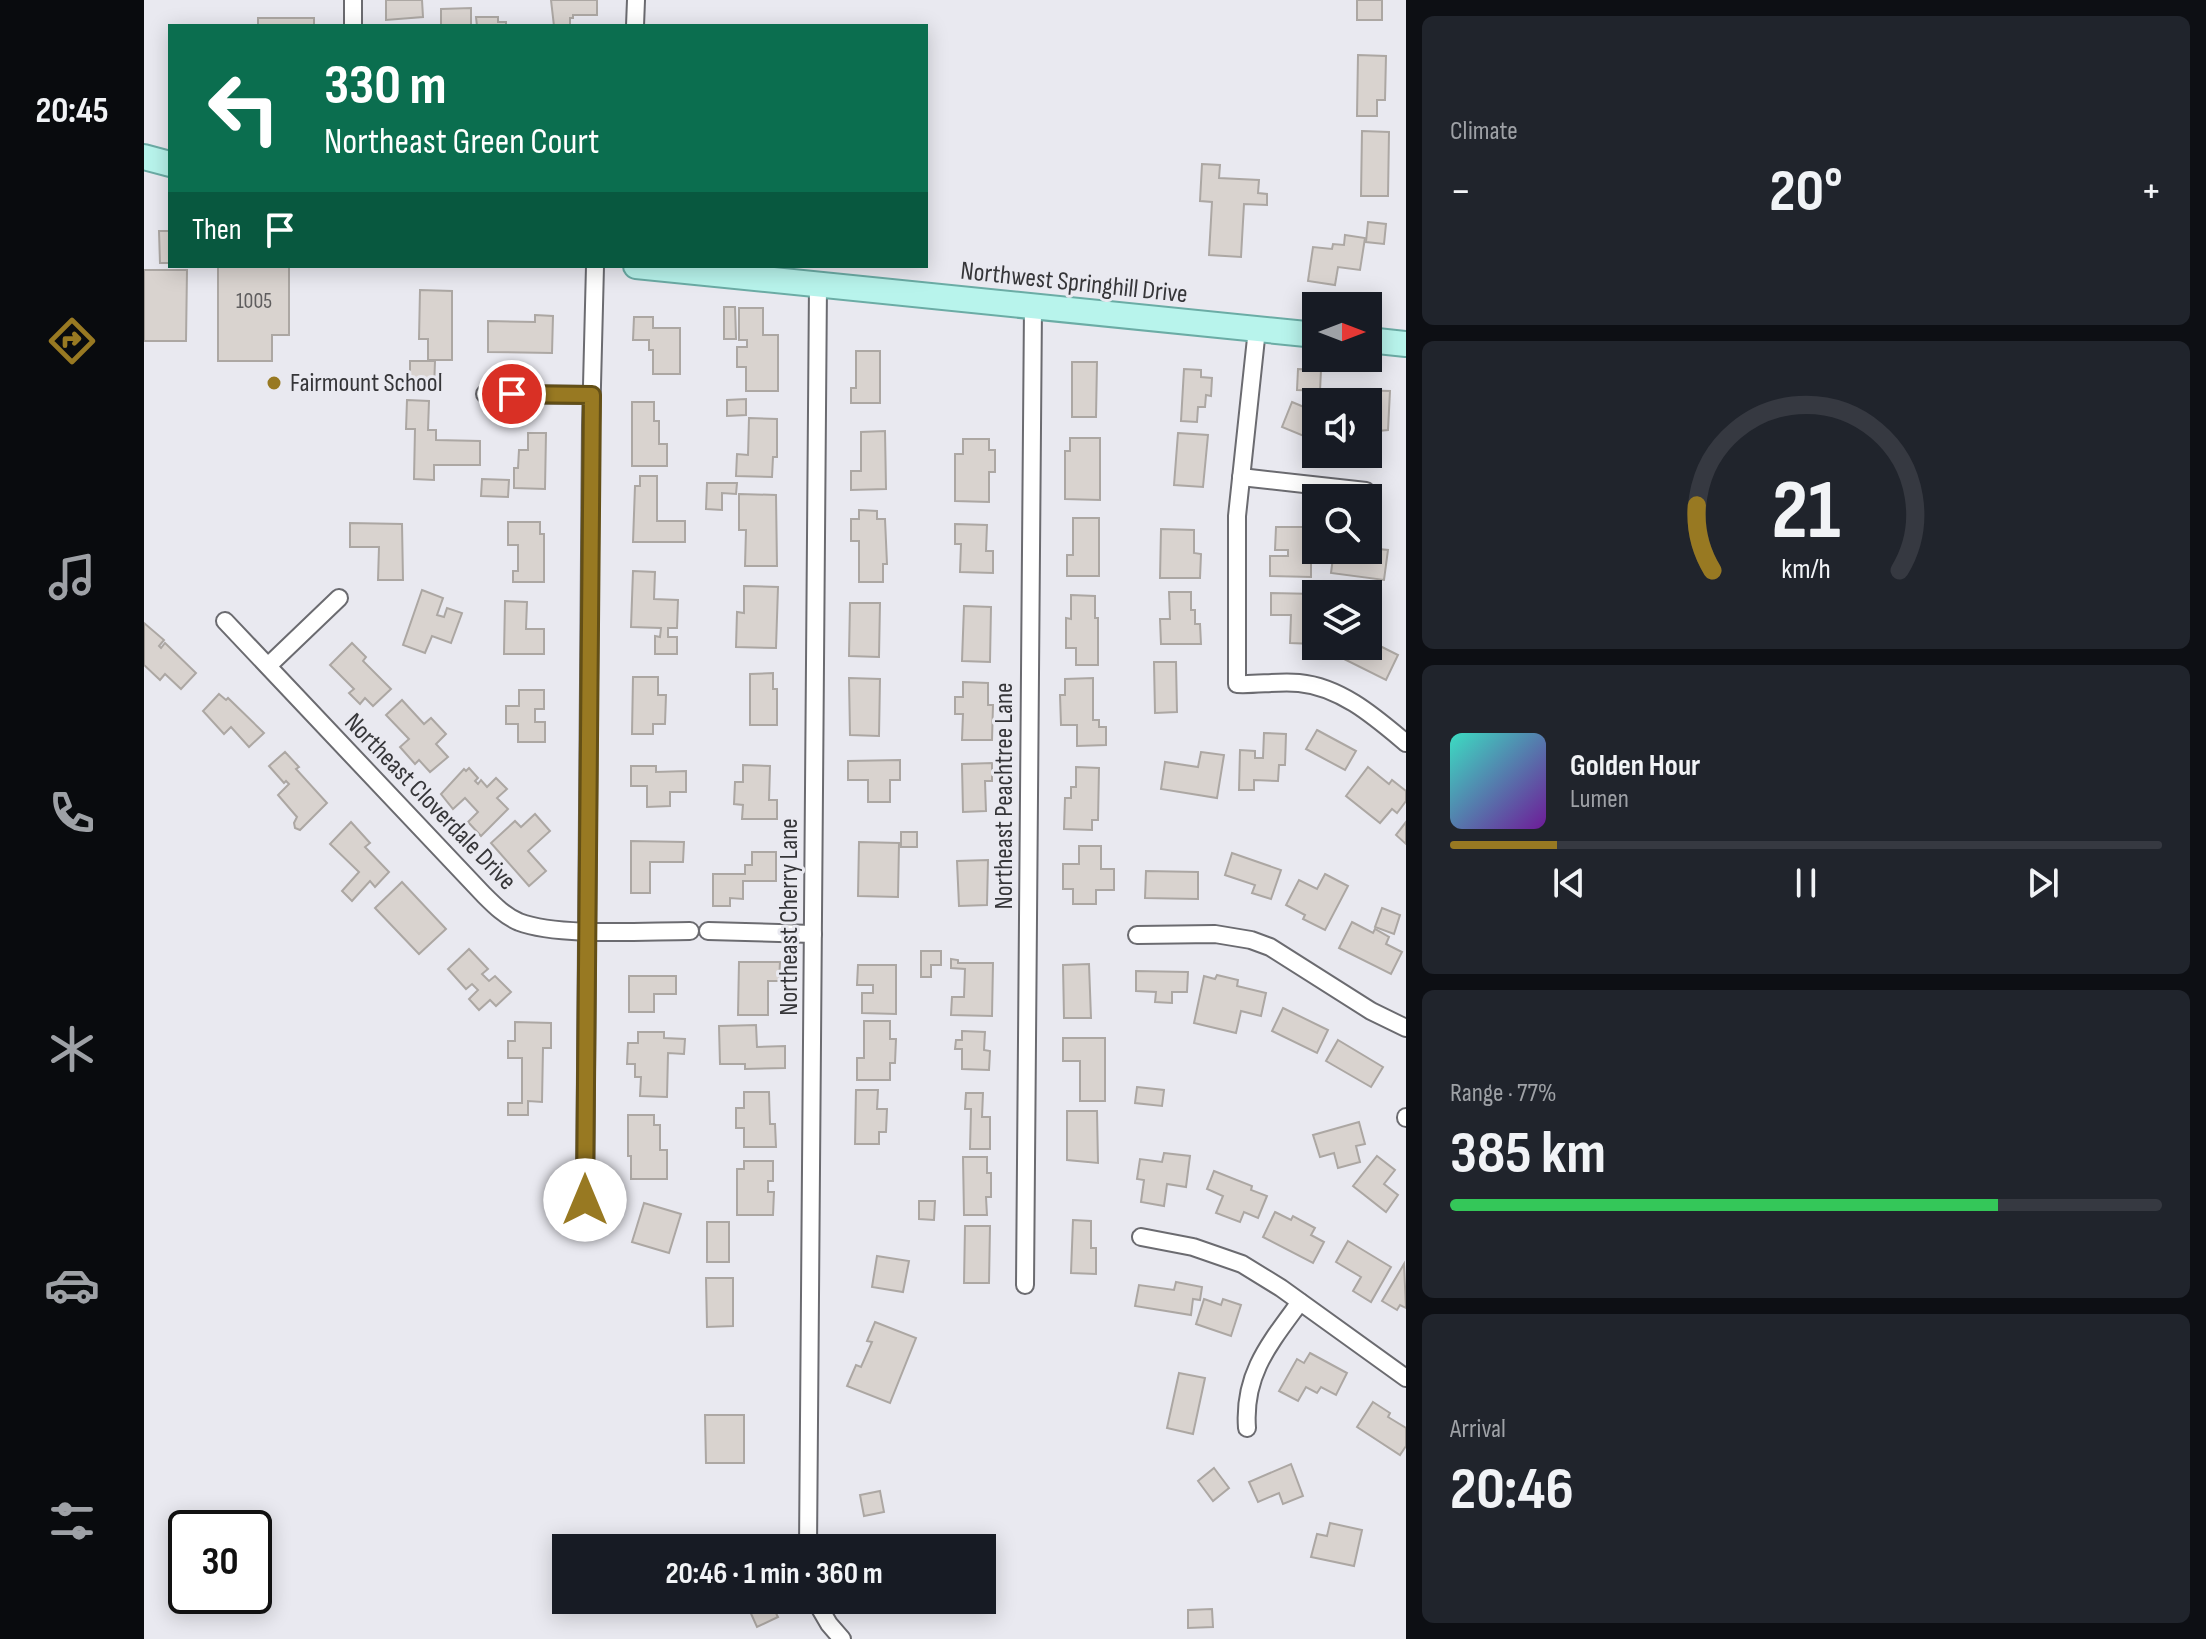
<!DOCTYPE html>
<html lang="en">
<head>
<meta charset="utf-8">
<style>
  body { margin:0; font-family:"Sofia Sans Condensed",sans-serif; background:#20242c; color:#f1f3f6; height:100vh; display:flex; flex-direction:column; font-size:30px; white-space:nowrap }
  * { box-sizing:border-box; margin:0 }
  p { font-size:26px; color:#9ea1a6 }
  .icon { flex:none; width:44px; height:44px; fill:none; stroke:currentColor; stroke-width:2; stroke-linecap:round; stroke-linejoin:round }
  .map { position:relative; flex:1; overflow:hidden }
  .sheet { display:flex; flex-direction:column; gap:16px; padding:16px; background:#0d0f14; width:800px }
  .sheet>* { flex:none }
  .hud { position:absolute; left:24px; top:24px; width:760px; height:244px; border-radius:0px; box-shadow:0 4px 20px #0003; background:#0b6e4f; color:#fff; overflow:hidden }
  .needle { width:52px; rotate:90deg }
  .buttons { position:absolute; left:1158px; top:292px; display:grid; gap:16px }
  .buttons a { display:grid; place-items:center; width:80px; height:80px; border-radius:0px; background:#171b24; box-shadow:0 4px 20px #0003; font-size:40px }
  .speed { position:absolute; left:24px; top:1510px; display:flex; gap:16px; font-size:40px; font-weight:700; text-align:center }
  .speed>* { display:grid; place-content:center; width:104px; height:104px; border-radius:50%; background:#171b24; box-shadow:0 4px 20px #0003; line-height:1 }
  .speed .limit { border:4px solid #111; border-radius:12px; background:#fff; color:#111 }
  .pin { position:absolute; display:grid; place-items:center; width:68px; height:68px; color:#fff; margin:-34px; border:4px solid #fff; border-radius:50%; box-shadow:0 2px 8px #0007 }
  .me { position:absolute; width:88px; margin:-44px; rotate:0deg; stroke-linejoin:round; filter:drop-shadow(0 0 6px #0008) }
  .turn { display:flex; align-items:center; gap:28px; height:168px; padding:0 24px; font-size:36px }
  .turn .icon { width:104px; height:104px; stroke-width:2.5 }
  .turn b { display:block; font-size:56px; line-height:68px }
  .then { display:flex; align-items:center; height:76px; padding:0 24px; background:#0003; gap:16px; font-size:30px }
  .big { font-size:60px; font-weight:700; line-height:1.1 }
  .sheet .widget { flex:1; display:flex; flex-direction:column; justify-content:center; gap:12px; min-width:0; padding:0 28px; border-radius:12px; background:#20242c }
  .sheet .dial { align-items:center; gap:0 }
  .dial svg { height:208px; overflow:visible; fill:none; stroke:#363941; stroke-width:7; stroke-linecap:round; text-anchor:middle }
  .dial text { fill:#f1f3f6; stroke:none }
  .song { display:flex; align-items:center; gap:24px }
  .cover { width:96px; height:96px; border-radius:12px; background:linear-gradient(135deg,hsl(170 70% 55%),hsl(280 70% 35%)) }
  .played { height:8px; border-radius:4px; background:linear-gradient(90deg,#987922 15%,#363941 15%) }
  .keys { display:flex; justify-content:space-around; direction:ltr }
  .heat { display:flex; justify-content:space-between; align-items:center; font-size:44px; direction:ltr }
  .charge { height:12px; border-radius:6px; background:linear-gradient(90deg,#34c759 77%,#363941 0) }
  .trip { position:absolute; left:408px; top:1534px; width:444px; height:80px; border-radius:0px; background:#171b24; box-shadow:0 4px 20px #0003; font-weight:700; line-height:80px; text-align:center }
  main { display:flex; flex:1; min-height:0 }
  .tabs { display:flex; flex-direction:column; width:144px; justify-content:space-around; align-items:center; background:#090b0e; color:#9ea1a6 }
  .tabs .icon { width:56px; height:56px }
  .tabs .current { color:#987922 }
  .tabs b { font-size:36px; color:#f1f3f6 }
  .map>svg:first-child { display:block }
</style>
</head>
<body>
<main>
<nav class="tabs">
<b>20:45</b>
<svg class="icon current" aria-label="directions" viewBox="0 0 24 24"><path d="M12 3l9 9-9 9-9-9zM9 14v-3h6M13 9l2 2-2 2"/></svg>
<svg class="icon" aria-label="music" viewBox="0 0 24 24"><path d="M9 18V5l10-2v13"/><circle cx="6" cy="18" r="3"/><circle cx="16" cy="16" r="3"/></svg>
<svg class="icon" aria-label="phone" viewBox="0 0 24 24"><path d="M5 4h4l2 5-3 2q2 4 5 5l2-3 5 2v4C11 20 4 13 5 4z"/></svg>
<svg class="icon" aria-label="climate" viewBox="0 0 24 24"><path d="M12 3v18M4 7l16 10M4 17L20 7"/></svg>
<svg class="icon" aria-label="car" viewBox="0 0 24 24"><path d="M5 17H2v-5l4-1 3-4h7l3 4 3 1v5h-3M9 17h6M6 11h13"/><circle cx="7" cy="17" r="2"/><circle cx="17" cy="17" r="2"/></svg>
<svg class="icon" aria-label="filters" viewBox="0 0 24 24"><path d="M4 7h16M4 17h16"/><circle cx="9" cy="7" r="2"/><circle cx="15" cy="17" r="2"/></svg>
</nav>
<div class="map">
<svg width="1262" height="1639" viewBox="0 0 1262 1639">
  <rect width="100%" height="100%" fill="#e9e9f0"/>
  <g fill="#d9d3cf" stroke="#aca7a3" stroke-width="2">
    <path d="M242,0H278L279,17L242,20Z"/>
    <path d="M407,0H453V15H429V18H426V26H410Z"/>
    <rect x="1213" y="0" width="25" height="20"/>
    <path d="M327,8V26H297V9Z"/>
    <path d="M332,17H354V22H362V26H333Z"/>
    <path d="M114,18H170V25L114,26Z"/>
    <path d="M1214,55L1242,56L1241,100H1233V116H1213Z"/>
    <path d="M1218,131L1245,132L1244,196H1217Z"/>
    <path d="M1058,164L1076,165L1075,178L1115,180L1114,193L1123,194V205L1100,204L1097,257L1065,255L1068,202L1056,201Z"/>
    <path d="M1224,222L1242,224L1240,244L1222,242Z"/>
    <path d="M15,231H26V263H16Z"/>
    <path d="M1201,235L1221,238L1216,270L1194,267L1191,285L1164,281L1169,247L1188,249L1189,244L1200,245Z"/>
    <path d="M74,266H145V335H128V361H74Z"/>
    <path d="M0,270H43L42,341H0Z"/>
    <path d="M276,290L308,291V360H284V339H275Z"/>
    <path d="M580,307H591L592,339H580Z"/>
    <path d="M595,308H619V335H634V391H602V367H593V347H603V340H595Z"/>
    <path d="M391,315L409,316L408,353L344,352V321L391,322Z"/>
    <path d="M490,317H509V328H536V374H509V350H505V340H489Z"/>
    <path d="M712,351H736V403H707V388H712Z"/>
    <path d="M266,361H291L290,390L266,389Z"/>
    <path d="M928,362H953L952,417H928Z"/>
    <path d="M1040,369L1057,370V377L1068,378L1067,396L1062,395L1061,407H1054L1053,422L1037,421Z"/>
    <path d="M1154,369L1177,370L1176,391L1153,390Z"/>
    <path d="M1211,390L1246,391L1244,430L1224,432V402H1211Z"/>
    <path d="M602,399V415L583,416V400Z"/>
    <path d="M263,400L285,401L284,430H292V440L336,441V465H290V480L270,479L271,429H262Z"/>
    <path d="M488,402H510V421H515V444H523V466H488Z"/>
    <path d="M1148,402L1172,412V441L1138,427Z"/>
    <path d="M605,418L633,419V457H629L628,477L592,476L593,454L604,455Z"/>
    <path d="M741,431L742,489L707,490V471H717V432Z"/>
    <path d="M384,433H402L401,489L370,488V468H374L375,450H384Z"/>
    <path d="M1034,433L1064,435L1059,487L1030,485Z"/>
    <path d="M926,438H956V500L921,499V451H926Z"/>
    <path d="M819,439H845V450H851V472H845V502L811,501V454H819Z"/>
    <path d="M496,476H513V521H541V542H489L491,486H496Z"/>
    <path d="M338,479L365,480L364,497L337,496Z"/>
    <path d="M563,483H593L592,494L578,493V510L562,509Z"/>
    <path d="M595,494L632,495L633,566H601L602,530H595Z"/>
    <path d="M715,510L733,511V519H741L743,564H739V582H715V541H707V519H715Z"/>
    <path d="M929,518H955V576H923V555H929Z"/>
    <path d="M364,522H396V534H400V582H369V571H374V545H364Z"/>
    <path d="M206,523L258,524L259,580H234L235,547H206Z"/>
    <path d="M811,524L843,525L842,551H849V573L816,572L817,544H811Z"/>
    <path d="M1132,527H1167V577L1126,576V556H1144V550H1131Z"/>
    <path d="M1017,529L1050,530V553L1057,554L1056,578H1016Z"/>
    <path d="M1224,548L1244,550L1240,580L1187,573L1190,550L1222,552Z"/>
    <path d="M489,571L511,572L510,599L534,600L533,628H524V637H533V654H511V636L516,637L517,628L487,627Z"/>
    <path d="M600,586L634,587L632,648L592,647L593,612L600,613Z"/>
    <path d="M278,590L299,598L293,615L300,617L303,608L318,613L307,643L288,636L281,653L259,645Z"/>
    <path d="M1025,592H1047V610H1051V624H1056L1057,644H1017L1016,619H1026Z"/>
    <path d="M1127,593L1172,594L1170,644L1146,643L1147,615H1127Z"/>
    <path d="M927,595L951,596V618H954V665H932V648H922V618L927,619Z"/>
    <path d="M361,601L383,602L382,629H400V654H360Z"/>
    <path d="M706,603H736L735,657L705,656Z"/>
    <path d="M820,606L847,607L846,662L818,661Z"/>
    <path d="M0,623L20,640L15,646L17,648L21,643L52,673L37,689L21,674L16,680L0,665Z"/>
    <path d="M1224,640L1254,655L1242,680L1196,657L1201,646H1224Z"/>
    <path d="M208,643L222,657L219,661L247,689L229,706L221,698L216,704L205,693L210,689L186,665Z"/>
    <path d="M1010,662H1032L1033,712L1011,713Z"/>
    <path d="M629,673V689H633V725H606V674Z"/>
    <path d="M489,677H514V695H522L521,724H509V734H488Z"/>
    <path d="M705,678L736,679L735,736L706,735Z"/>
    <path d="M949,678V720H955V727H962V745L933,746V725H917L916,695H921V679Z"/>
    <path d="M819,682L844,683V705H849L848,740H818L819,714H811V697H819Z"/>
    <path d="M375,690H400V709H391V722H401V742H374V724H362V706H375Z"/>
    <path d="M75,694L82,700L84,698L120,733L105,747L87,727L80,734L59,711Z"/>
    <path d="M258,700L280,724L287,718L302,734L292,744L304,757L286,772L275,760L271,764L256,747L265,739L242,715Z"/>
    <path d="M1173,730L1212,751L1201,770L1162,749Z"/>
    <path d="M1120,733L1142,734L1141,765H1135L1134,781L1110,780V790H1095L1096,750L1111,751V758H1119Z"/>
    <path d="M141,752L155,767L152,769L183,803L156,830L151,828L150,823L153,817L134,795L145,784L142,781L140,783L125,766Z"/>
    <path d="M1057,752L1080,755L1073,798L1017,789L1021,762L1054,767Z"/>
    <path d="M756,760V780H746V802H724V780H704V761Z"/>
    <path d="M848,763V781H841L842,811L819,812L818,764Z"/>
    <path d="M599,765L626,766L625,800H633V819H598L599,805L590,804L591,782H599Z"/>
    <path d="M487,766H512V772L542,771V792H526V806L503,807V786H487Z"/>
    <path d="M932,767L955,768L954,820H948V830L920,829L921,798H927V787H932Z"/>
    <path d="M1224,767L1245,784L1248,780L1262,791V801L1253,813L1248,809L1236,823L1202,796Z"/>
    <path d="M325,768L334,778L331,781L334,784L337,780L343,787L352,778L363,789L353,798L364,809L337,836L324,822L334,812L321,798L309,809L297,794L320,769L322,771Z"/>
    <path d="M391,814L406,831L384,851L402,871L385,886L347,843L371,821L377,827Z"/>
    <path d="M207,822L226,843L221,847L245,872L231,887L226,881L208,901L198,891L215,872L186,844Z"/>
    <path d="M1262,822V844L1252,835Z"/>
    <rect x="757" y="832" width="16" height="15"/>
    <path d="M487,841L540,842L539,862H506V893H487Z"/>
    <path d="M715,842L755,843L754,897L714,896Z"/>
    <path d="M935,846H957V869H970V890H952V904H929V889H919V864H935Z"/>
    <path d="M608,852H632V881H599V899L586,898V906H569V874H601V865H608Z"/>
    <path d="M1088,853L1137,870L1127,899L1108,893L1111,885L1081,875Z"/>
    <path d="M844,860L843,905L815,906L813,861Z"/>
    <path d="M1002,871L1054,872V899L1001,898Z"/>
    <path d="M1181,874L1204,886L1181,930L1159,919L1161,915L1142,905L1155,880L1173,889Z"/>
    <path d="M258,882L302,929L275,954L231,908Z"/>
    <path d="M1238,908L1256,915L1250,934L1231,927Z"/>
    <path d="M1208,922L1229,933L1231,929L1245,937L1242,944L1258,952L1247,974L1195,948Z"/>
    <path d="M325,949L344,969L338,974L345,981L351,976L367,992L352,1006L346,1000L335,1010L325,999L334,990L328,984L322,989L304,969Z"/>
    <path d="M777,951H797V965H787V977H777Z"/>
    <path d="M807,959L814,960V963H849L848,1016L807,1015L808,997H820L821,969L807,968Z"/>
    <path d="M595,962H636L635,981H624V1015H594Z"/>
    <path d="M945,964L947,1018H920L919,965Z"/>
    <path d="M714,965H752V1014L718,1013V993H729V985H713Z"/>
    <path d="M992,971L1044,972L1043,992H1028V1003L1011,1002L1012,992L992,991Z"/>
    <path d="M1073,975L1094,980L1093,986L1122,993L1117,1016L1097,1011L1092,1033L1050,1023L1060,976L1071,979Z"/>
    <path d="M485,976H532V994H510V1012H485Z"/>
    <path d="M1139,1008L1184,1030L1173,1053L1128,1031Z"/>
    <path d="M720,1021H746V1039H752L751,1063H746V1080H713V1058H720Z"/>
    <path d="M371,1022L407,1023V1048H399L398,1102L384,1101V1115H364V1103H378V1058H364V1041H371Z"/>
    <path d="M612,1025L613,1047L641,1046V1068L601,1069V1064H576L575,1026Z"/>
    <path d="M818,1031L841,1032L840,1050L846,1051L845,1070L818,1069V1049H811L812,1040H818Z"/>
    <path d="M494,1032H520V1038L541,1039L540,1054L524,1053L523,1097L496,1096L497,1077H491V1064H483L484,1043H494Z"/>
    <path d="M919,1038H961V1101H936V1061H919Z"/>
    <path d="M1194,1040L1239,1067L1227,1087L1182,1061Z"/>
    <path d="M993,1087L1020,1090L1018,1106L991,1103Z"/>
    <path d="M712,1090H734L733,1109H743L742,1132H735V1144H711Z"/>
    <path d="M600,1092H625L626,1124H631L632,1147H600V1128H592V1108H600Z"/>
    <path d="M822,1093H839L838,1117H846V1149H826L827,1109H821Z"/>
    <path d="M923,1111H953L954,1163L923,1160Z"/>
    <path d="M484,1115H510V1125H516V1150H523V1179H487V1156H484Z"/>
    <path d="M1215,1122L1221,1144L1212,1146L1216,1162L1194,1168L1190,1153L1176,1157L1169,1135Z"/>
    <path d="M1020,1153L1046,1156L1042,1187L1023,1184L1020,1206L997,1202L1000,1180L993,1179L996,1159L1018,1162Z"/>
    <path d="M1233,1156L1251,1170L1240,1184L1254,1195L1242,1212L1209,1186Z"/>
    <path d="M819,1157H843V1173H847V1197H842L843,1215H820Z"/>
    <path d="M600,1161H629V1181H624V1192H630L629,1215H593V1169H600Z"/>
    <path d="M1070,1171L1108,1186L1107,1190L1123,1196L1114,1218L1100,1212L1096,1222L1072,1213L1079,1196L1063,1189Z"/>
    <path d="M775,1201H791L790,1220L775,1219Z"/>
    <path d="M500,1203L537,1214L525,1253L488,1242Z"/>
    <path d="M1131,1212L1147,1220L1149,1216L1171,1228L1167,1235L1180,1242L1169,1263L1119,1237Z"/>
    <path d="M929,1220L947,1221V1248H952V1274L927,1273Z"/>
    <rect x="563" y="1222" width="22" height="40"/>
    <path d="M821,1226H846L845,1283H820Z"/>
    <path d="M1204,1241L1247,1267L1227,1302L1209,1291L1217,1277L1192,1262Z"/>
    <path d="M733,1256L765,1261L759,1292L728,1287Z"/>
    <path d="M1260,1264L1262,1308L1256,1305L1253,1310L1238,1301Z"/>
    <path d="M562,1278H589V1326L563,1327Z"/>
    <path d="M1032,1282L1058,1287L1056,1300L1049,1299L1047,1315L991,1306L995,1285L1030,1290Z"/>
    <path d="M1060,1299L1077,1305L1079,1299L1097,1305L1087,1336L1052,1324Z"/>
    <path d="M731,1322L772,1338L746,1403L703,1386L712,1365L717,1367L728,1342L723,1341Z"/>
    <path d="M1166,1353L1203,1373L1192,1395L1177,1387L1173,1393L1162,1387L1154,1401L1135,1391L1153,1359L1160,1363Z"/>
    <path d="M1035,1373L1061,1378L1049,1434L1023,1428Z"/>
    <path d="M1229,1402L1246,1413L1244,1417L1262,1428V1446L1256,1455L1213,1427Z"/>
    <path d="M561,1415H600V1463H562Z"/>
    <path d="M1147,1464L1159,1496L1139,1504L1135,1493L1114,1502L1105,1482Z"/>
    <path d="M1070,1468L1085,1488L1069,1501L1054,1481Z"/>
    <path d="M736,1491L740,1512L720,1516L716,1495Z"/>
    <path d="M1186,1523L1218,1530L1210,1566L1167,1557L1173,1534L1183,1536Z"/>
    <path d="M609,1600H625L634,1617L613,1627L604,1607L610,1604Z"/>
    <path d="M756,1600H778L779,1605L758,1609Z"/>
    <path d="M1068,1609L1069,1627L1044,1628V1610Z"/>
  </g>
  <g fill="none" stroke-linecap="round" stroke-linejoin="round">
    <g stroke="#6b6b70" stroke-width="20">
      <g id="minor">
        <path d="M209,0V26"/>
        <path d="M491,26L492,0"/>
        <path d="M1113,329L1093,516V684C1113,685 1134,681 1155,683C1197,687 1231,717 1262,743"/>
        <path d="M341,394L448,395"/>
        <path d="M1097,477L1222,491"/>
        <path d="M81,621L340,895C351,906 361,916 375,922C414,937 501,931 546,931"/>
        <path d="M124,666L195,598"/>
        <path d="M564,931L669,934"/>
        <path d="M993,935L1071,934L1107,940L1126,947L1227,1011L1262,1028"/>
        <path d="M1262,1118V1117"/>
        <path d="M441,1200L447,425L451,266"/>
        <path d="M997,1237L1049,1247L1098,1264L1137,1288L1262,1378"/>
        <path d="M881,1285L889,306"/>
        <path d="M1103,1428C1099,1374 1126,1343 1156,1302"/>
        <path d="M664,1548L674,284"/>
        <path d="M671,1600L685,1624L698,1639"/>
      </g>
    </g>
    <g stroke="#6baca5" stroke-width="28">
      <g id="primary">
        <path d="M0,157L26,164"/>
        <path d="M492,266L1172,335"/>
        <path d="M1224,340L1262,344"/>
      </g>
    </g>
    <use href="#minor" stroke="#fff" stroke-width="16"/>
    <use href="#primary" stroke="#b8f4ec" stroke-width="24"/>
  </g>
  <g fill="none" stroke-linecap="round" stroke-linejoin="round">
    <g stroke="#634f16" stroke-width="20">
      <path id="route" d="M368,394L448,395L441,1200"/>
    </g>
    <use href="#route" stroke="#987922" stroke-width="14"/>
  </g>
  <circle fill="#987922" stroke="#e9e9f0" stroke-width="3" cx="130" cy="383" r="8"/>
  <g text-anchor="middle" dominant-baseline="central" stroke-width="6" stroke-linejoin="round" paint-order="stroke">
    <g font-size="22" fill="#5f5d5e">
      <text x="110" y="301">1005</text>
    </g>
    <g font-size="26" fill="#363639" stroke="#e9e9f0">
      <text transform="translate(930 283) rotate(6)">Northwest Springhill Drive</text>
      <text transform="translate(860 796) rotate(-90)">Northeast Peachtree Lane</text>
      <text transform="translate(286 802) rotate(46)">Northeast Cloverdale Drive</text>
      <text transform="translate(645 917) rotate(-90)">Northeast Cherry Lane</text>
    </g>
    <g font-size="26" fill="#363639" stroke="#e9e9f0" text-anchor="start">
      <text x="146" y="383">Fairmount School</text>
    </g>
  </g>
</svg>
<div class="buttons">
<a><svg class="needle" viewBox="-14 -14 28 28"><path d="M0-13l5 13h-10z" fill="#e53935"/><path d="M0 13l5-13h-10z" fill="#9ea1a6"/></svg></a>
<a><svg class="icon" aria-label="sound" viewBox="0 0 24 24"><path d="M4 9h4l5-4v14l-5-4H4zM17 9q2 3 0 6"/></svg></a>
<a><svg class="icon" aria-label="search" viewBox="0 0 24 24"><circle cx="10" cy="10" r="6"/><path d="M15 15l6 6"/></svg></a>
<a><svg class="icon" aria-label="layers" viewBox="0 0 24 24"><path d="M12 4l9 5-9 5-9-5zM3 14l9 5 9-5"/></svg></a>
</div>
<div class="speed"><div class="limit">30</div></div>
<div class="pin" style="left:368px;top:394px;background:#d93025"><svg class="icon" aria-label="arrive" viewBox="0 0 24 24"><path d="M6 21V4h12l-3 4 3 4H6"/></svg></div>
<svg class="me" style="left:441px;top:1200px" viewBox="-20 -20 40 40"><circle r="19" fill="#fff"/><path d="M0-13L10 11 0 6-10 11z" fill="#987922"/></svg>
<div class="trip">20:46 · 1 min · 360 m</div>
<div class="hud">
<div class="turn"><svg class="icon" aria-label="left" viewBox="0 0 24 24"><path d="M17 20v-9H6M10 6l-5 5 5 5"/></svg><div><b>330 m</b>Northeast Green Court</div></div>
<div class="then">Then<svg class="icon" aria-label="arrive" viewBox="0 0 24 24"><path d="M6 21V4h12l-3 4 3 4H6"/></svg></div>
</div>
</div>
<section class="sheet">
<div class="widget"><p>Climate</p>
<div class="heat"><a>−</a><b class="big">20°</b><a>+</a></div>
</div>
<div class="widget dial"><svg viewBox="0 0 100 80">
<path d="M14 69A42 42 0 1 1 86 69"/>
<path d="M14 69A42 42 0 0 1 8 44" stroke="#987922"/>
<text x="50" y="56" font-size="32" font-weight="700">21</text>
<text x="50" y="72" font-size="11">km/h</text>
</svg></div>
<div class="widget">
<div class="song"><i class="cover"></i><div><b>Golden Hour</b><p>Lumen</p></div></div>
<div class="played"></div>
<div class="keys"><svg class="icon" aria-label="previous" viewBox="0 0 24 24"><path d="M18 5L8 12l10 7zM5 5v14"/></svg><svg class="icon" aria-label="pause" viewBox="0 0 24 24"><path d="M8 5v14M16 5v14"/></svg><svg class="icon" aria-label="next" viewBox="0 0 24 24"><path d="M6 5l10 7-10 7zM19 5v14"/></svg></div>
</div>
<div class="widget"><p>Range · 77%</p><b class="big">385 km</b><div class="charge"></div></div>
<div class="widget"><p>Arrival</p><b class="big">20:46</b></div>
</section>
</main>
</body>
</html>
